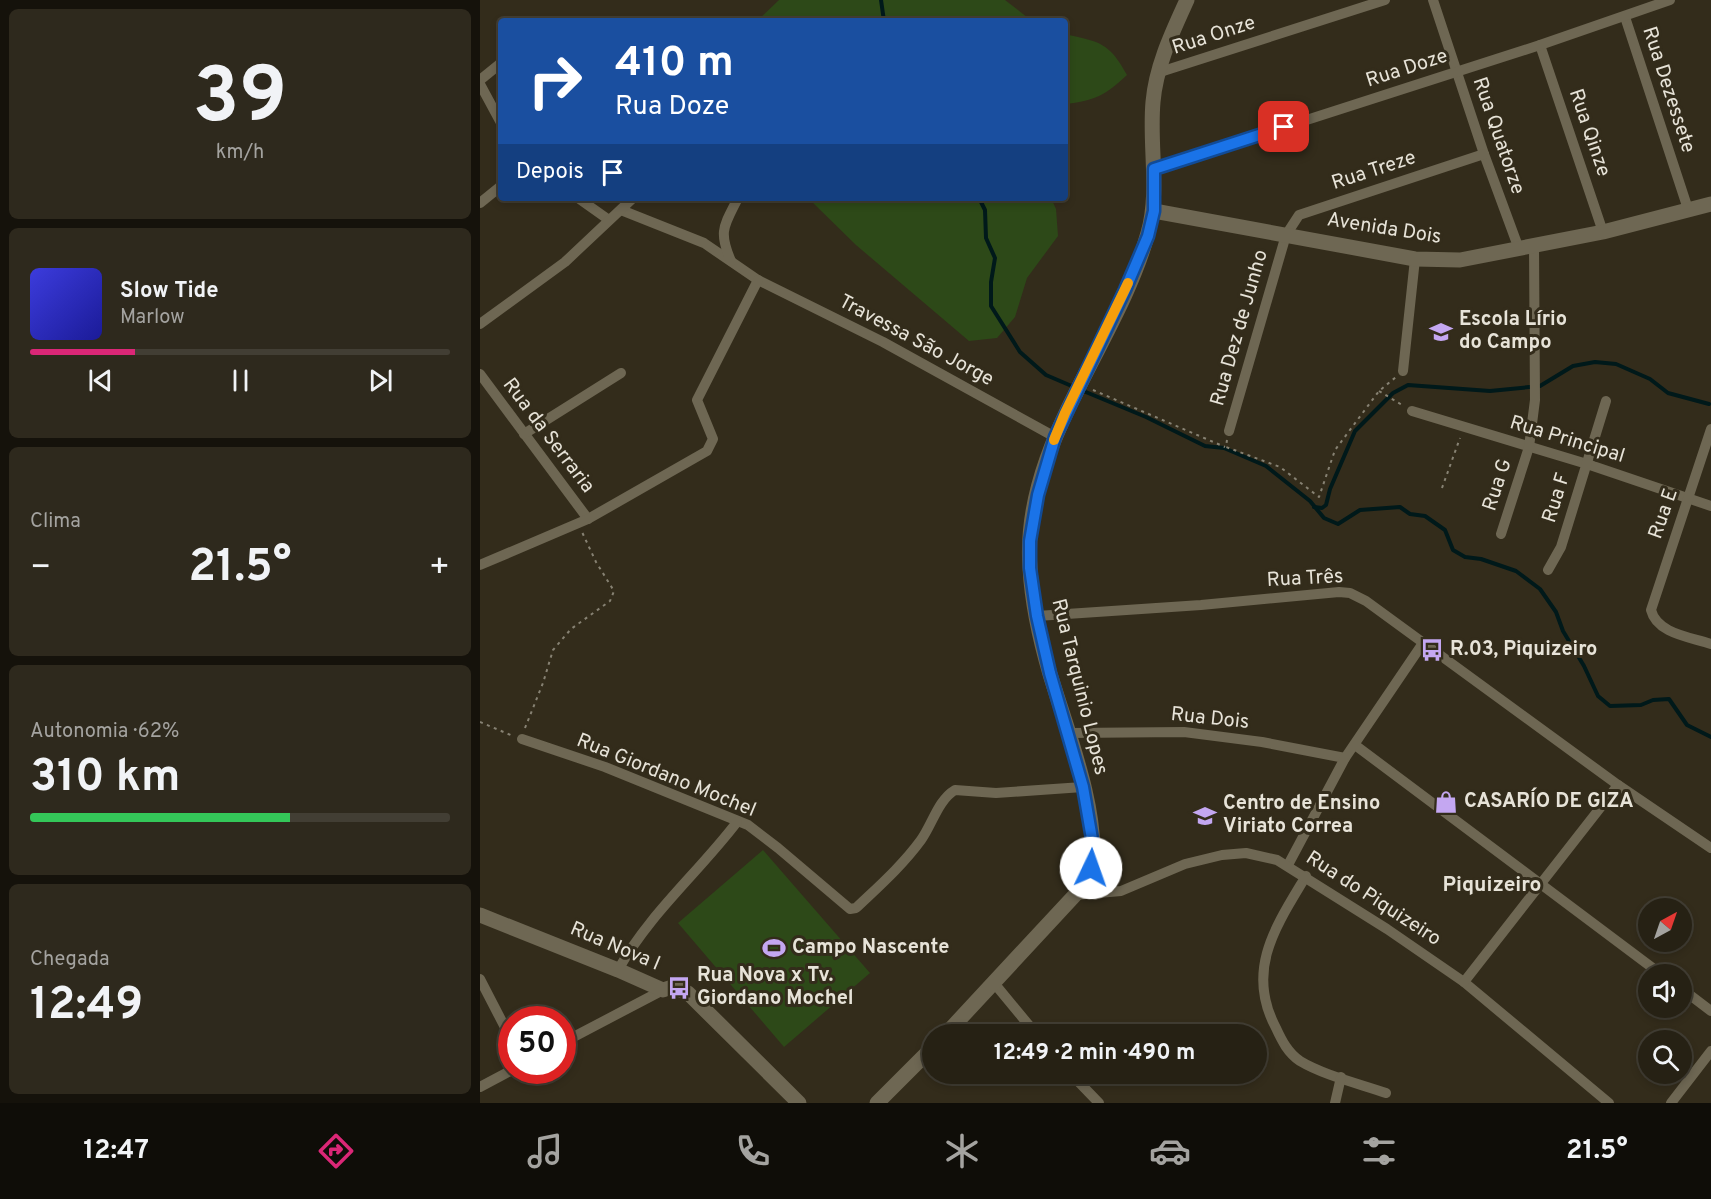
<!DOCTYPE html>
<html lang="pt">
<head>
<meta charset="utf-8">
<style>
  body { margin:0; font-family:Overpass,sans-serif; background:#2e291d; color:#f1f3f6; height:100vh; display:flex; flex-direction:column; font-size:22px; white-space:nowrap }
  * { box-sizing:border-box; margin:0 }
  p { font-size:20px; color:#a4a3a0 }
  .icon { flex:none; width:33px; height:33px; fill:none; stroke:currentColor; stroke-width:2; stroke-linecap:round; stroke-linejoin:round }
  .map { position:relative; flex:1; overflow:hidden }
  .panel { display:flex; flex-direction:column; gap:9px; padding:9px; background:#15120b; width:480px }
  .panel>* { flex:none }
  .banner { position:absolute; left:18px; top:18px; width:570px; height:183px; border-radius:6px; box-shadow:0 3px 9px #0003,0 0 0 2px #423e34; background:#1a4fa0; color:#fff; overflow:hidden }
  .needle { width:39px; rotate:40deg }
  .buttons { position:absolute; left:1158px; top:898px; display:grid; gap:12px }
  .buttons a { display:grid; place-items:center; width:54px; height:54px; border-radius:50%; background:#262114; box-shadow:0 3px 9px #0003,0 0 0 2px #423e34; font-size:30px }
  .speed { position:absolute; left:18px; top:1006px; display:flex; gap:12px; font-size:30px; font-weight:700; text-align:center }
  .speed>* { display:grid; place-content:center; width:78px; height:78px; border-radius:50%; background:#262114; box-shadow:0 3px 9px #0003,0 0 0 2px #423e34; line-height:1 }
  .speed .limit { border:9px solid #d22; background:#fff; color:#111 }
  .pin { position:absolute; display:grid; place-items:center; width:51px; height:51px; color:#fff; margin:-26px; border-radius:12px; box-shadow:0 3px 9px #0006 }
  .me { position:absolute; width:66px; margin:-33px; rotate:3deg; stroke-linejoin:round; filter:drop-shadow(0 0 4px #0008) }
  .turn { display:flex; align-items:center; gap:21px; height:126px; padding:0 18px; font-size:27px }
  .turn .icon { width:78px; height:78px; stroke-width:2.5 }
  .turn b { display:block; font-size:42px; line-height:51px }
  .then { display:flex; align-items:center; height:57px; padding:0 18px; background:#0003; gap:12px; font-size:22px }
  .big { font-size:45px; font-weight:700; line-height:1.1 }
  .panel .card { flex:1; display:flex; flex-direction:column; justify-content:center; gap:9px; min-width:0; padding:0 21px; border-radius:9px; background:#2e291d }
  .panel .dial { align-items:center; gap:0 }
  .dial b { font-size:78px; line-height:1 }
  .song { display:flex; align-items:center; gap:18px }
  .cover { width:72px; height:72px; border-radius:9px; background:linear-gradient(135deg,hsl(240 70% 55%),hsl(240 70% 35%)) }
  .played { height:6px; border-radius:3px; background:linear-gradient(90deg,#db2777 25%,#423e34 25%) }
  .keys { display:flex; justify-content:space-around; direction:ltr }
  .heat { display:flex; justify-content:space-between; align-items:center; font-size:33px; direction:ltr }
  .charge { height:9px; border-radius:4px; background:linear-gradient(90deg,#34c759 62%,#423e34 0) }
  .trip { position:absolute; left:442px; top:1024px; width:345px; height:60px; border-radius:30px; background:#262114; box-shadow:0 3px 9px #0003,0 0 0 2px #423e34; font-weight:700; line-height:60px; text-align:center }
  .menu { display:flex; height:96px; justify-content:space-around; align-items:center; background:#0f0d08; color:#a4a3a0 }
  .menu .icon { width:42px; height:42px }
  .menu .on { color:#db2777 }
  .menu b { font-size:27px; color:#f1f3f6 }
  main { display:flex; flex:1; min-height:0 }
  .map>svg:first-child { display:block }
</style>
</head>
<body>
<main>
<section class="panel">
<div class="card dial"><b>39</b><p>km/h</p></div>
<div class="card">
<div class="song"><i class="cover"></i><div><b>Slow Tide</b><p>Marlow</p></div></div>
<div class="played"></div>
<div class="keys"><svg class="icon" aria-label="previous" viewBox="0 0 24 24"><path d="M18 5L8 12l10 7zM5 5v14"/></svg><svg class="icon" aria-label="pause" viewBox="0 0 24 24"><path d="M8 5v14M16 5v14"/></svg><svg class="icon" aria-label="next" viewBox="0 0 24 24"><path d="M6 5l10 7-10 7zM19 5v14"/></svg></div>
</div>
<div class="card"><p>Clima</p>
<div class="heat"><a>−</a><b class="big">21.5°</b><a>+</a></div>
</div>
<div class="card"><p>Autonomia · 62%</p><b class="big">310 km</b><div class="charge"></div></div>
<div class="card"><p>Chegada</p><b class="big">12:49</b></div>
</section>
<div class="map">
<svg width="1231" height="1103" viewBox="0 0 1231 1103">
  <rect width="100%" height="100%" fill="#332c1b"/>
  <g fill="#2d4918">
    <path d="M299,0H525L552,21H277Z"/>
    <path d="M585,34C620,42 629,42 647,75C626,95 614,101 585,104Z"/>
    <path d="M328,198H571L576,209L578,236L547,278L535,317L517,338L489,341L376,245Z"/>
    <path d="M283,850L390,973L304,1047L198,923Z"/>
  </g>
  <g fill="none" stroke-linecap="round" stroke-linejoin="round">
    <g stroke="#00191a" stroke-width="4">
      <path d="M401,0L404,21"/>
      <path d="M499,198L505,210L506,238L515,258L511,282V306L540,352L566,375L594,387"/>
      <path d="M601,390L666,417L725,446L744,448L786,466L830,501L844,518L858,524L880,510L920,507L930,514L945,516L965,530L973,550L985,557L1001,559L1036,571L1060,589L1076,612L1083,631L1104,666L1118,696L1130,706L1161,705L1173,700L1189,699L1207,725L1231,737"/>
      <path d="M834,507L842,508L846,505L850,489L875,431L913,393L928,385L1010,391L1060,386L1093,366L1115,362L1136,364L1170,379L1188,393L1229,404"/>
    </g>
    <g stroke="#878273" stroke-width="2" stroke-dasharray="3 4.5" stroke-linecap="butt">
      <path d="M613,390L745,447"/>
      <path d="M899,391L922,405"/>
      <path d="M747,440L746,447L800,467L839,497L855,450L899,391L916,377"/>
      <path d="M962,488L980,438"/>
      <path d="M0,722L33,736"/>
      <path d="M45,728L63,683L73,650L91,629L130,601L134,591L116,562L102,532"/>
    </g>
    <g stroke="#6e6753" stroke-width="10">
      <path d="M953,0L1004,154L1039,249"/>
      <path d="M1145,17L1208,209"/>
      <path d="M1060,45L1123,232"/>
      <path d="M677,73L905,0"/>
      <path d="M0,80L21,63"/>
      <path d="M0,84L21,123"/>
      <path d="M674,169L1060,45L1190,0"/>
      <path d="M98,198L129,220"/>
      <path d="M0,203L21,186"/>
      <path d="M141,210L224,243L278,280L403,342L575,437"/>
      <path d="M251,261C238,231 244,226 258,198"/>
      <path d="M0,324L85,262L153,198"/>
      <path d="M923,371L935,259"/>
      <path d="M0,374L108,519"/>
      <path d="M932,411L1107,464L1231,506"/>
      <path d="M1231,429L1171,610C1177,634 1211,637 1231,644"/>
      <path d="M749,431L806,235L819,215L1004,154"/>
      <path d="M44,434L141,373"/>
      <path d="M1021,534L1049,447L1055,400L1054,246"/>
      <path d="M0,565L108,519L227,451L233,439L217,400L278,280"/>
      <path d="M1068,570L1081,547L1126,401"/>
      <path d="M557,616L721,605L859,592L870,593L886,601L1138,785L1231,848"/>
      <path d="M590,733L704,732L782,742L865,758"/>
      <path d="M42,739L125,767L268,825L298,848L370,909L376,908C398,887 422,866 441,840C452,825 458,800 475,790L516,793L603,787"/>
      <path d="M875,745L1182,975"/>
      <path d="M808,865L865,758L943,643"/>
      <path d="M826,876C796,926 765,970 796,1028C802,1041 808,1053 820,1061C843,1075 880,1084 906,1093"/>
      <path d="M595,895L641,891L705,864L742,855L766,853L797,860L907,929L984,982L1129,1103"/>
      <path d="M138,970C170,913 218,873 257,822"/>
      <path d="M0,979L32,1041"/>
      <path d="M984,982L1138,785"/>
      <path d="M514,983L557,1035"/>
      <path d="M1202,989L1231,1011"/>
      <path d="M82,1043L183,990"/>
      <path d="M591,1074L619,1103"/>
      <path d="M0,1087L32,1070"/>
      <path d="M855,1103L861,1077"/>
      <path d="M1191,1103L1231,1051"/>
    </g>
    <g stroke="#6e6753" stroke-width="15">
      <path d="M674,211L935,259L980,260L1123,232L1231,204"/>
      <path d="M0,915L138,970L183,990L192,987L208,993L319,1103"/>
      <path d="M465,1035L595,895C602,886 609,878 611,867C621,816 585,724 570,674C560,640 552,603 550,568C541,445 637,345 668,233C680,191 669,146 673,102C676,66 692,33 707,0"/>
      <path d="M397,1103L453,1047"/>
    </g>
  </g>
  <g fill="none" stroke-linecap="round" stroke-linejoin="round">
    <g stroke="#114b97" stroke-width="15">
      <path id="route" d="M611,868L612,839L603,787L570,673L557,616L550,568V541L558,495L575,437L645,290L668,236L674,211V169L804,127"/>
    </g>
    <use href="#route" stroke="#1a73e8" stroke-width="10"/>
    <path stroke="#f59e0b" stroke-width="10" d="M574,440L585,413L648,283"/>
  </g>
  <defs>
    <g id="school-bare" transform="scale(1.8)"><path d="M0-5L7-2L0 1L-7-2ZM-4 1L0 2.5L4 1V4Q0 6-4 4Z" fill="#c4a7f1" stroke="#332c1b" stroke-width="2.5" paint-order="stroke"/></g>
    <g id="bus-bare" transform="scale(1.8)"><path d="M-5-6H5V4H4V6H2V4H-2V6H-4V4H-5ZM-3.5-4V0h7V-4ZM-3.5 1.2v1.5H-2V1.2ZM2 1.2v1.5H3.5V1.2Z" fill="#c4a7f1" stroke="#332c1b" stroke-width="2.5" paint-order="stroke"/></g>
    <g id="shop-bare" transform="scale(1.8)"><path d="M-5-2.5h2.3a2.7 3.5 0 0 1 5.4 0H5L5.5 6h-11ZM-1.5-2.5h3a1.5 2.3 0 0 0-3 0Z" fill="#c4a7f1" stroke="#332c1b" stroke-width="2.5" paint-order="stroke"/></g>
    <g id="stadium-bare" transform="scale(1.8)"><path d="M0-5a6.5 5 0 1 0 0 10a6.5 5 0 1 0 0-10ZM-3.5-1.8h7v3.6h-7Z" fill="#c4a7f1" stroke="#332c1b" stroke-width="2.5" paint-order="stroke"/></g>
  </defs>
  <g fill-rule="evenodd">
    <use href="#school-bare" x="961" y="332"/>
    <use href="#bus-bare" x="952" y="650"/>
    <use href="#shop-bare" x="966" y="802"/>
    <use href="#school-bare" x="725" y="816"/>
    <use href="#stadium-bare" x="294" y="948"/>
    <use href="#bus-bare" x="199" y="988"/>
  </g>
  <g text-anchor="middle" dominant-baseline="central" stroke-width="6" stroke-linejoin="round" paint-order="stroke">
    <g font-size="20" fill="#e7e3d8" stroke="#332c1b">
      <text transform="translate(734 36) rotate(-18)">Rua Onze</text>
      <text transform="translate(927 69) rotate(-18)">Rua Doze</text>
      <text transform="translate(1188 90) rotate(72)">Rua Dezessete</text>
      <text transform="translate(1109 133) rotate(71)">Rua Qinze</text>
      <text transform="translate(1018 136) rotate(71)">Rua Quatorze</text>
      <text transform="translate(894 171) rotate(-18)">Rua Treze</text>
      <text transform="translate(904 229) rotate(9)">Avenida Dois</text>
      <text transform="translate(760 328) rotate(-74)">Rua Dez de Junho</text>
      <text transform="translate(436 341) rotate(28)">Travessa São Jorge</text>
      <text transform="translate(68 436) rotate(53)">Rua da Serraria</text>
      <text transform="translate(1087 440) rotate(17)">Rua Principal</text>
      <text transform="translate(1018 485) rotate(-72)">Rua G</text>
      <text transform="translate(1077 498) rotate(-73)">Rua F</text>
      <text transform="translate(1184 514) rotate(-71)">Rua E</text>
      <text transform="translate(825 579) rotate(-3)">Rua Três</text>
      <text transform="translate(599 687) rotate(76)">Rua Tarquinio Lopes</text>
      <text transform="translate(730 719) rotate(6)">Rua Dois</text>
      <text transform="translate(186 776) rotate(22)">Rua Giordano Mochel</text>
      <text transform="translate(893 899) rotate(33)">Rua do Piquizeiro</text>
      <text transform="translate(135 947) rotate(23)">Rua Nova I</text>
    </g>
    <g font-size="20" font-weight="bold" fill="#e7e3d8" stroke="#332c1b" text-anchor="start">
      <text x="979" y="320">Escola Lírio<tspan x="979" dy="23">do Campo</tspan></text>
      <text x="970" y="650">R.03, Piquizeiro</text>
      <text x="984" y="802">CASARÍO DE GIZA</text>
      <text x="743" y="804">Centro de Ensino<tspan x="743" dy="23">Viriato Correa</tspan></text>
      <text x="312" y="948">Campo Nascente</text>
      <text x="217" y="976">Rua Nova x Tv.<tspan x="217" dy="23">Giordano Mochel</tspan></text>
    </g>
    <g font-size="21" font-weight="bold" fill="#e7e3d8" stroke="#332c1b">
      <text x="1012" y="885">Piquizeiro</text>
    </g>
  </g>
</svg>
<div class="buttons">
<a><svg class="needle" viewBox="-14 -14 28 28"><path d="M0-13l5 13h-10z" fill="#e53935"/><path d="M0 13l5-13h-10z" fill="#a4a3a0"/></svg></a>
<a><svg class="icon" aria-label="sound" viewBox="0 0 24 24"><path d="M4 9h4l5-4v14l-5-4H4zM17 9q2 3 0 6"/></svg></a>
<a><svg class="icon" aria-label="search" viewBox="0 0 24 24"><circle cx="10" cy="10" r="6"/><path d="M15 15l6 6"/></svg></a>
</div>
<div class="speed"><div class="limit">50</div></div>
<div class="pin" style="left:804px;top:127px;background:#d93025"><svg class="icon" aria-label="arrive" viewBox="0 0 24 24"><path d="M6 21V4h12l-3 4 3 4H6"/></svg></div>
<svg class="me" style="left:611px;top:868px" viewBox="-20 -20 40 40"><circle r="19" fill="#fff"/><path d="M0-13L10 11 0 6-10 11z" fill="#1a73e8"/></svg>
<div class="trip">12:49 · 2 min · 490 m</div>
<div class="banner">
<div class="turn"><svg class="icon" aria-label="right" viewBox="0 0 24 24"><path d="M7 20v-9h11M14 6l5 5-5 5"/></svg><div><b>410 m</b>Rua Doze</div></div>
<div class="then">Depois<svg class="icon" aria-label="arrive" viewBox="0 0 24 24"><path d="M6 21V4h12l-3 4 3 4H6"/></svg></div>
</div>
</div>
</main>
<nav class="menu">
<b>12:47</b>
<svg class="icon on" aria-label="directions" viewBox="0 0 24 24"><path d="M12 3l9 9-9 9-9-9zM9 14v-3h6M13 9l2 2-2 2"/></svg>
<svg class="icon" aria-label="music" viewBox="0 0 24 24"><path d="M9 18V5l10-2v13"/><circle cx="6" cy="18" r="3"/><circle cx="16" cy="16" r="3"/></svg>
<svg class="icon" aria-label="phone" viewBox="0 0 24 24"><path d="M5 4h4l2 5-3 2q2 4 5 5l2-3 5 2v4C11 20 4 13 5 4z"/></svg>
<svg class="icon" aria-label="climate" viewBox="0 0 24 24"><path d="M12 3v18M4 7l16 10M4 17L20 7"/></svg>
<svg class="icon" aria-label="car" viewBox="0 0 24 24"><path d="M5 17H2v-5l4-1 3-4h7l3 4 3 1v5h-3M9 17h6M6 11h13"/><circle cx="7" cy="17" r="2"/><circle cx="17" cy="17" r="2"/></svg>
<svg class="icon" aria-label="filters" viewBox="0 0 24 24"><path d="M4 7h16M4 17h16"/><circle cx="9" cy="7" r="2"/><circle cx="15" cy="17" r="2"/></svg>
<b>21.5°</b>
</nav>
</body>
</html>
